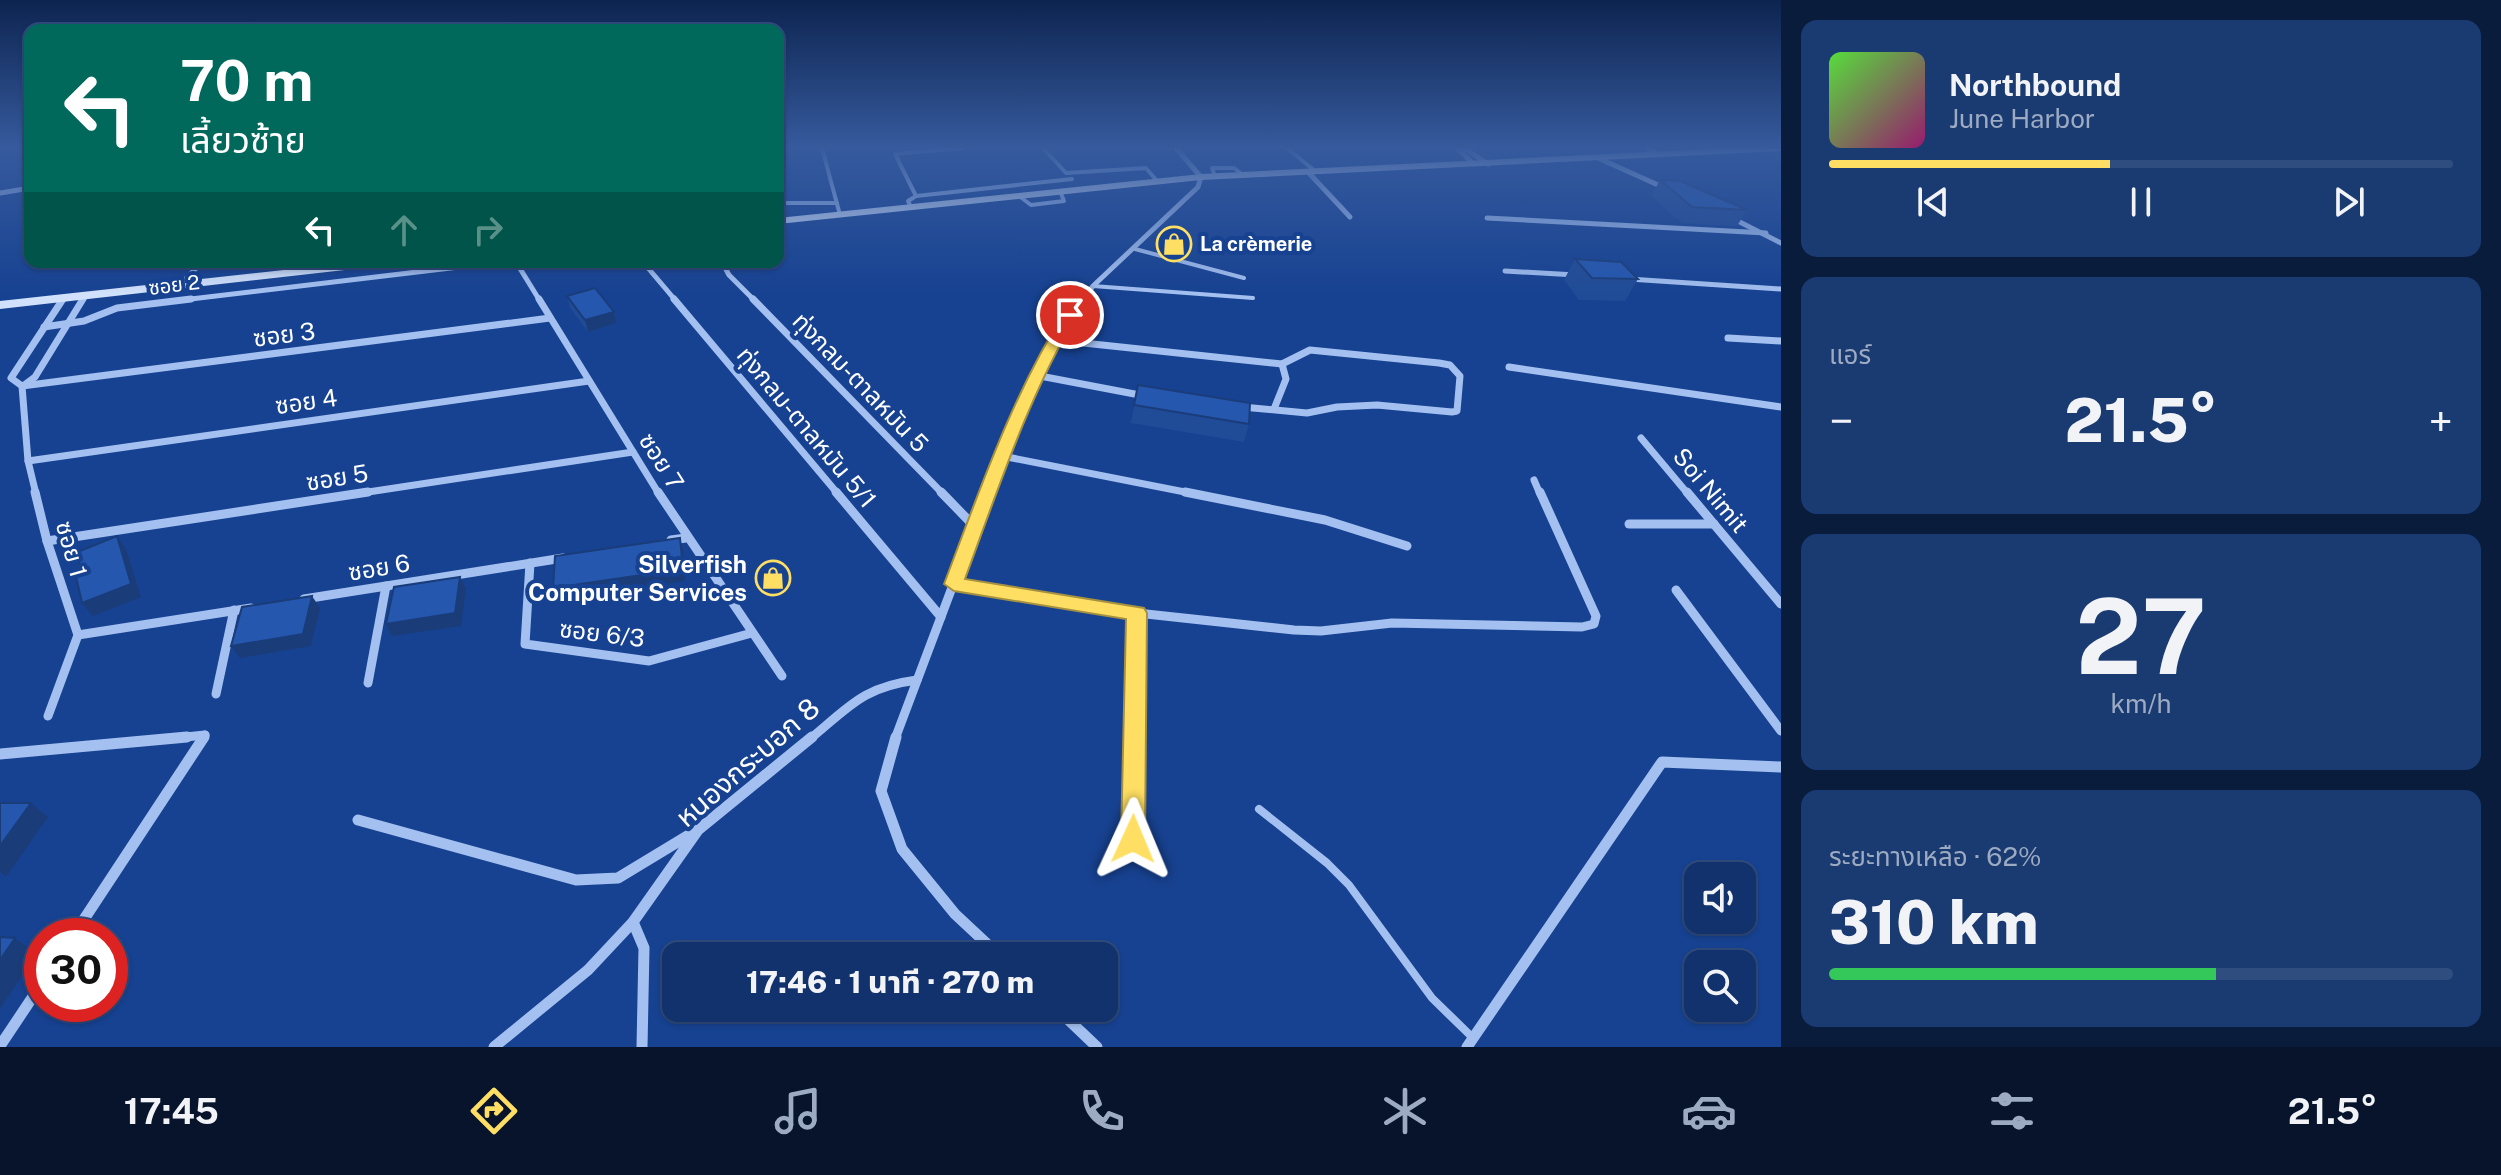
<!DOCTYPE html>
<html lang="th">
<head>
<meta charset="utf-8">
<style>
  body { margin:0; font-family:"Public Sans","Noto Sans Thai",sans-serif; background:#1a3a72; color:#f1f3f6; height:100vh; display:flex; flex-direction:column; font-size:30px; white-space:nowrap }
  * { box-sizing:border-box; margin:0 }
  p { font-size:26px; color:#9caac2 }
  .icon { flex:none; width:44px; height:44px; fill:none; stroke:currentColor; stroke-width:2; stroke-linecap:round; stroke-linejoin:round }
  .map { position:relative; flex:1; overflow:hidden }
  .drawer { display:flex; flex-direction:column; gap:20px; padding:20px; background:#091c3c; width:720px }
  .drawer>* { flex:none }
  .hud { position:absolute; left:24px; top:24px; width:760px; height:244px; border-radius:16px; box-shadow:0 2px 6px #0004,0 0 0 2px #304d80; background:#00695c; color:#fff; overflow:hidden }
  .fabs { position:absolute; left:1684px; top:862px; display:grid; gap:16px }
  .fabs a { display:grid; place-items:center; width:72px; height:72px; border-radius:16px; background:#11326d; box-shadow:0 2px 6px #0004,0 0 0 2px #304d80; font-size:40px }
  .speed { position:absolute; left:24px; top:918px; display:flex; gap:16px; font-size:40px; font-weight:700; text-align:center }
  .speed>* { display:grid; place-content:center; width:104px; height:104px; border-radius:50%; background:#11326d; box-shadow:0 2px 6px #0004,0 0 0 2px #304d80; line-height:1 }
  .speed .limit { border:12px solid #d22; background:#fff; color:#111 }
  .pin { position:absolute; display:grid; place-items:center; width:68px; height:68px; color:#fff; margin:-34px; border:4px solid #fff; border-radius:50%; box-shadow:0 2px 8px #0007 }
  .me { position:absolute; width:88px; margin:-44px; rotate:1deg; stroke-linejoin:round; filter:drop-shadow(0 0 6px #0008) }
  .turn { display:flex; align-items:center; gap:28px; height:168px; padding:0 24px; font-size:36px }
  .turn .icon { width:104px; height:104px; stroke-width:2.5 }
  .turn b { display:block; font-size:56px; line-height:68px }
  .lanes { display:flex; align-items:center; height:76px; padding:0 24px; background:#0003; justify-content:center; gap:40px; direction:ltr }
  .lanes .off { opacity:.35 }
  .big { font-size:60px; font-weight:800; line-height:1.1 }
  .drawer .tile { flex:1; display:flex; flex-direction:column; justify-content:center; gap:12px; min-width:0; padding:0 28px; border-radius:16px; background:#1a3a72 }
  .drawer .dial { align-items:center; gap:0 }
  .dial b { font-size:104px; line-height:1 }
  .song { display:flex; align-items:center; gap:24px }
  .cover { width:96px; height:96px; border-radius:12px; background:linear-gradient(135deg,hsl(110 70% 55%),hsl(320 70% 35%)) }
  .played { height:8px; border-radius:4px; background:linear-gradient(90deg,#ffdf63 45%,#304d80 45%) }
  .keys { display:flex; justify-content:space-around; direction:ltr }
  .heat { display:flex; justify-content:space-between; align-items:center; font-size:44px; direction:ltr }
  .charge { height:12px; border-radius:6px; background:linear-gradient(90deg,#34c759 62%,#304d80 0) }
  .trip { position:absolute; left:662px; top:942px; width:456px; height:80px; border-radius:16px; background:#11326d; box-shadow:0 2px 6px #0004,0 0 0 2px #304d80; font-weight:800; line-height:80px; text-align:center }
  .dock { display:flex; height:128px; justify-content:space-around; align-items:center; background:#07142c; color:#9caac2 }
  .dock .icon { width:56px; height:56px }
  .dock .on { color:#ffdf63 }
  .dock b { font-size:36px; color:#f1f3f6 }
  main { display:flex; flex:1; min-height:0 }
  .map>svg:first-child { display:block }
</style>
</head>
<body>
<main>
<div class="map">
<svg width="1781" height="1047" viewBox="0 0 1781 1047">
  <rect width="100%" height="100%" fill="#174291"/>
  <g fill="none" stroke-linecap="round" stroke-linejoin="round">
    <g stroke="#a4c0f0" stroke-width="4">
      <path d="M822,148L840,215"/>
      <path d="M1043,148L1066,173L1146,168L1157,181"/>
      <path d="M1287,148L1315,171"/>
      <path d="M1215,176L1212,168H1234L1243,175"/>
      <path d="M916,196L1072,179"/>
      <path d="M1019,196L1031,205L1064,201L1060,191"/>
      <path d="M778,203H837"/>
      <path d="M911,207L908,201L916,196L895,154L963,148"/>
      <path d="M1135,249L1244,278"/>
      <path d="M1093,286L1253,298"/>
    </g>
    <path stroke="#a4c0f0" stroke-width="8" d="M1259,809L1327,863L1349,885L1432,998L1473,1038"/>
    <g stroke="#a4c0f0" stroke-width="5">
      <path d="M1457,148L1474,164"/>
      <path d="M1464,148L1488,164"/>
      <path d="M1647,148L1659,155"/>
      <path d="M1598,158L1667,189"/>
      <path d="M1308,172L1350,217"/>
      <path d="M0,193L30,188"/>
      <path d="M1730,217L1781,243"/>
      <path d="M1487,218L1766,233"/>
      <path d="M516,262L540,301"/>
      <path d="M643,262L676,301"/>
      <path d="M722,262L729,275L755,301"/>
      <path d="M1505,271L1576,275"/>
      <path d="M1629,279L1781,289"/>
      <path d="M180,285L202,262"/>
      <path d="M61,301L64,297"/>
      <path d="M82,301L86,295"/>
      <path d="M174,301L501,262"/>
      <path d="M1082,301L1093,286L1198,187L1201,177L1176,148"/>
    </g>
    <g stroke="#a4c0f0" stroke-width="7">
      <path d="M539,299L659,494"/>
      <path d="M674,299L838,494"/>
      <path d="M753,299L943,494"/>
      <path d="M44,327L84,321L117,308L191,299"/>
      <path d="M1728,338L1781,341"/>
      <path d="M1055,340L1282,364L1310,350L1439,363L1450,365L1460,376L1457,411L1452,412L1377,405L1337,407L1307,413L1242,407"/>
      <path d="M1509,367L1781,407"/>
      <path d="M1040,376L1145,396"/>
      <path d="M22,386L550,318"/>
      <path d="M23,386L35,377L83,299"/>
      <path d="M1274,409L1286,379L1282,364"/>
      <path d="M1641,438L1688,494"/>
      <path d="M1002,456L1195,494"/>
      <path d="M28,461L589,381"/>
      <path d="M1534,480L1540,494"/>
      <path d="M36,494L28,461L22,386L11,378L63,299"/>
      <path d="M355,494L633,452"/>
      <path d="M987,494L1055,340L1084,299"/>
    </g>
    <g stroke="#a4c0f0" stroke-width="9">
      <path d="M35,492L47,541L78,635L48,716"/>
      <path d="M658,492L782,676"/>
      <path d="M836,492L941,617"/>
      <path d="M941,492L975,527"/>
      <path d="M1185,492L1325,520L1407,546"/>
      <path d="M1687,492L1781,604"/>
      <path d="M1629,524H1714"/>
      <path d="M671,540L686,538"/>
      <path d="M47,541L368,492"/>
      <path d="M530,563L525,644L649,661L752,633"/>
      <path d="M954,584L1137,613L1294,630L1321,631L1392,623L1582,627L1594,624L1596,616L1540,492"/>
      <path d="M1676,590L1781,731"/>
      <path d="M304,599L563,558"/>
      <path d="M78,635L251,608"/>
      <path d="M368,683L386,586"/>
      <path d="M216,694L234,610"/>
      <path d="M166,739L205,735"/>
      <path d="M203,739L205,735"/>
      <path d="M810,739C850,706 863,687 917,680"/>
      <path d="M895,739L988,492"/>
      <path d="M1135,739L1137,613"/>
    </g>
    <g stroke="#a4c0f0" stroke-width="11">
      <path d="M896,737L881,791L902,849L955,914L1000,956"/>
      <path d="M0,754L187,737"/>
      <path d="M358,820L576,880L618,878L694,832"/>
      <path d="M1133,839L1135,737"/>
      <path d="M633,922L644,948L642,1047"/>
      <path d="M73,936L204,737"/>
      <path d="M1056,1008L1097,1047"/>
      <path d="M0,1046L42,983"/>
      <path d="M494,1047L588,970L633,922L698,830L812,737"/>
      <path d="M1467,1047L1662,762L1781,767"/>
    </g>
    <g fill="#d2e1fb" fill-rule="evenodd">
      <path d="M1730,148H1781V151L1201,180L778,224V218L1201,174Z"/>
      <path d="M357,262H395L389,265L0,309V301Z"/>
    </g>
  </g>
  <g fill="#204b96">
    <path d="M1315,148H1348L1318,150Z"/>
    <path d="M1660,180L1747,210L1737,226L1682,223L1651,196Z"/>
    <path d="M1575,259L1638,279L1625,301L1579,300L1564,280Z"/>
    <path d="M567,296L614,312L616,323L588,332L570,308Z"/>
    <path d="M1138,385L1249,424L1244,442L1131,423Z"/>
  </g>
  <g fill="#1a3d7a">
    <path d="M614,312L616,323L588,332L585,320Z"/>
    <path d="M117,536L126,549L141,597L93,616L82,603Z"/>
    <path d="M680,538L683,550L685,581L557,600L553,588Z"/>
    <path d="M460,577L466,589L461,626L392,636L386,624Z"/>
    <path d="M312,596L320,608L311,646L240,658L231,646Z"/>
    <path d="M31,803L48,817L6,877L0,872V846Z"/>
    <path d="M15,938L37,954L0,1009V960Z"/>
  </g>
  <g fill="#2557af" stroke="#1a3d7a" stroke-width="2">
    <path d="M1660,180L1680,181L1747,210L1692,207Z"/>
    <path d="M1575,259L1621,262L1638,279L1592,278Z"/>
    <path d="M595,288L614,312L585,320L567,296Z"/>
    <path d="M1138,385L1250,403L1249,424L1134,405Z"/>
    <path d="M117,536L131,584L82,603L75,572L82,570L75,553Z"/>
    <path d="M680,538L683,569L553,588L555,556Z"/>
    <path d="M460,577L455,613L386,624L394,587Z"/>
    <path d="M312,596L303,634L231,646L242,607Z"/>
    <path d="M0,803H31L0,846Z"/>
    <path d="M0,937L15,938L0,960Z"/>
  </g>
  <linearGradient id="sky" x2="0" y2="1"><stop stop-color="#0d2450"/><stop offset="0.5" stop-color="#365a9d"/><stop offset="1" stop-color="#365a9d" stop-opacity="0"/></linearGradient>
  <rect width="1781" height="294" fill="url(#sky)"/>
  <path fill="#ffdf63" stroke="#a69140" stroke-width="2" d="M1070,311L1077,315C1028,397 998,490 965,579L1144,608L1147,613L1145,839L1142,847L1133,850L1124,847L1121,839L1126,619L954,591L944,584C978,495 1013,392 1065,312Z"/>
  <defs>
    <g id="shop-ring" transform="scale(1.8)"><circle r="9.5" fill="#174291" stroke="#ffdf63" stroke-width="1.5"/><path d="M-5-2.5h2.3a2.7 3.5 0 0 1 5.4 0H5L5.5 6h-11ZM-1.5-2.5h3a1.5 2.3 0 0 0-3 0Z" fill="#ffdf63"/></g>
  </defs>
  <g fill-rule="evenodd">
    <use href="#shop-ring" x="1174" y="244"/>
    <use href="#shop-ring" x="773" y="578"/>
  </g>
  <g text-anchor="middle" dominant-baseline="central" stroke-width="8" stroke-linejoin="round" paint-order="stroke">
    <g font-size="20" font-weight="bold" fill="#fff" stroke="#174291" text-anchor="start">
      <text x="1200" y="244">La crèmerie</text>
    </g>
    <g font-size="20" fill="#fff" stroke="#174291">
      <text transform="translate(174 285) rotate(-7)">ซอย 2</text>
    </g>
    <g font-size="24" fill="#fff" stroke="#174291">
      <text transform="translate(284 334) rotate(-7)">ซอย 3</text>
      <text transform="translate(861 382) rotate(46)">ทุ่งกลม-ตาลหมัน 5</text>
      <text transform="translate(306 401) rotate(-8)">ซอย 4</text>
      <text transform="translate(807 427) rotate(50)">ทุ่งกลม-ตาลหมัน 5/1</text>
      <text transform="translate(662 461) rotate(58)">ซอย 7</text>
      <text transform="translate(337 477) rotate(-9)">ซอย 5</text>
      <text transform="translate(1711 490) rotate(50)">Soi Nimit</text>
      <text transform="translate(72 549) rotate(74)">ซอย 1</text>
      <text transform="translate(379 567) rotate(-9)">ซอย 6</text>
      <text transform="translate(602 633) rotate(7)">ซอย 6/3</text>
    </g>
    <g font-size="24" font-weight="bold" fill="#fff" stroke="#174291" text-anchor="end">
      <text x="747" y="564">Silverfish<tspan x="747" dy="28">Computer Services</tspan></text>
    </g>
    <g font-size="28" fill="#fff" stroke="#174291">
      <text transform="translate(747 762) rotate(-41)">หนองกระบอก 8</text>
    </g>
  </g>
</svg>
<div class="fabs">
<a><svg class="icon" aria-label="sound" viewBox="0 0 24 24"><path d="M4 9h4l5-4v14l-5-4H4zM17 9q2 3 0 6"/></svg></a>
<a><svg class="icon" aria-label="search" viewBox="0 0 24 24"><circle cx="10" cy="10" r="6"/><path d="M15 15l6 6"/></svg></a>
</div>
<div class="speed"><div class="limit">30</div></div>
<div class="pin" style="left:1070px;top:315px;background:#d93025"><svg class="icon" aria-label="arrive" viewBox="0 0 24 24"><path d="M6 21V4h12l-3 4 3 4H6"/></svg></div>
<svg class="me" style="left:1133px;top:839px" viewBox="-20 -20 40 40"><path d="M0-17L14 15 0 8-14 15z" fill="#ffdf63" stroke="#fff" stroke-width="4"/></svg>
<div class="trip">17:46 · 1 นาที · 270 m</div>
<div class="hud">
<div class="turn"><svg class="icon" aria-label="left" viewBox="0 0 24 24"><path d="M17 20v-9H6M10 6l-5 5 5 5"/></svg><div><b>70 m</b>เลี้ยวซ้าย</div></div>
<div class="lanes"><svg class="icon" aria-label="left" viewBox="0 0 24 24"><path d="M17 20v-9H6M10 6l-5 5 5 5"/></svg><svg class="icon off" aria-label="ahead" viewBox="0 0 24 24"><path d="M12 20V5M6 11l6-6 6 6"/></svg><svg class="icon off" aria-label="right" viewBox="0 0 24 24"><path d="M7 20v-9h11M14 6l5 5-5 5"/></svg></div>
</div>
</div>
<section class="drawer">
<div class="tile">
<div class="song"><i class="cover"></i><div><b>Northbound</b><p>June Harbor</p></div></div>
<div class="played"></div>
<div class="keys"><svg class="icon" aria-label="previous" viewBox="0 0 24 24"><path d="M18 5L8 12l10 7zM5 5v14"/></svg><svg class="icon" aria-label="pause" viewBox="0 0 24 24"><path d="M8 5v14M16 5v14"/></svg><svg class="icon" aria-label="next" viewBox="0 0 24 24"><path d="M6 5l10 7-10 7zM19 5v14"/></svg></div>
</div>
<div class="tile"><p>แอร์</p>
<div class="heat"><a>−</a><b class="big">21.5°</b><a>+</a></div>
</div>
<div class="tile dial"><b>27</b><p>km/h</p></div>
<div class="tile"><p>ระยะทางเหลือ · 62%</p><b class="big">310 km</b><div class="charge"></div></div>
</section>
</main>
<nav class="dock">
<b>17:45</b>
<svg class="icon on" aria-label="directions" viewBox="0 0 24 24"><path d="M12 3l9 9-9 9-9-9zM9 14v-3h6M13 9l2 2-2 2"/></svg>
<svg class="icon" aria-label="music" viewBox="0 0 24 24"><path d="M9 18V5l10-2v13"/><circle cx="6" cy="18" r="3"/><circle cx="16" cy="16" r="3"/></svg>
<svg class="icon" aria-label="phone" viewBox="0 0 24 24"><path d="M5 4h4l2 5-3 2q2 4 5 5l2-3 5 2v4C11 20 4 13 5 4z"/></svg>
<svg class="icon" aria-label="climate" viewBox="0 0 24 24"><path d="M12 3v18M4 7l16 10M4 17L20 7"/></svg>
<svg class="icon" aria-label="car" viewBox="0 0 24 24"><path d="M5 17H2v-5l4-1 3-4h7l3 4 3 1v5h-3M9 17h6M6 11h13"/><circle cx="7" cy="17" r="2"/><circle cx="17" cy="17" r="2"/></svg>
<svg class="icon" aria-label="filters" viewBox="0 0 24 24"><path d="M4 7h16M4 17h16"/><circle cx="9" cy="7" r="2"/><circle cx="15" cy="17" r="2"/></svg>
<b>21.5°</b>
</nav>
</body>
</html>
